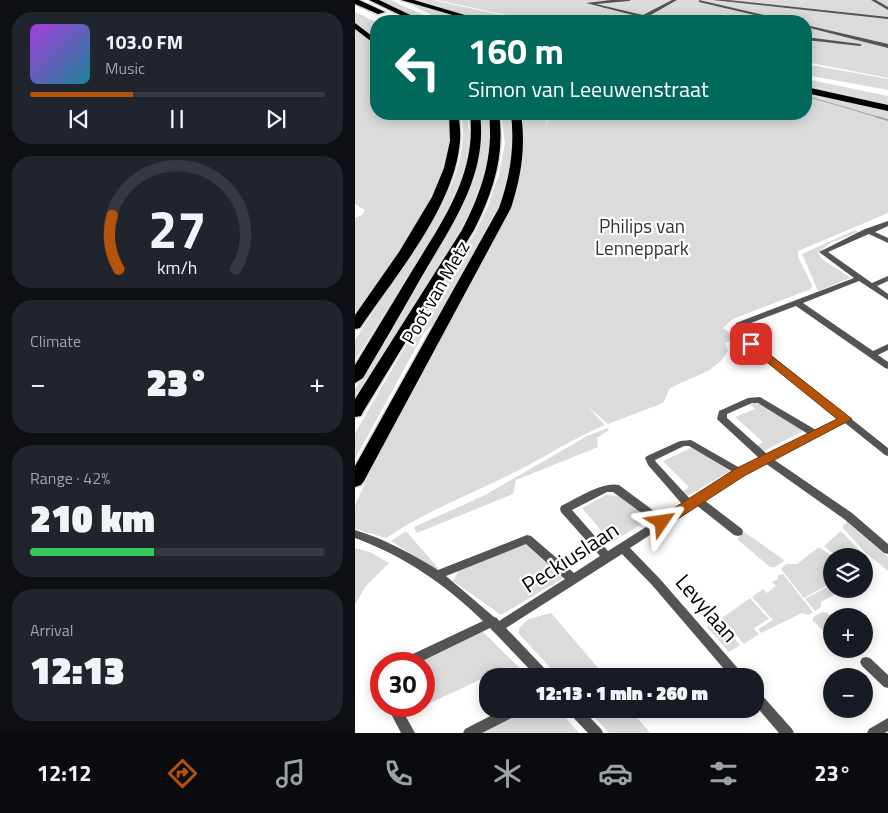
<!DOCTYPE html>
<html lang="en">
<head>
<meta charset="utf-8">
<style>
  body { margin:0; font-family:"Titillium Web",sans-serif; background:#20242c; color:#f1f3f6; height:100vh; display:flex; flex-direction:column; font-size:19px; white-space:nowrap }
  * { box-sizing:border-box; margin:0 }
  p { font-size:16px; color:#9ea1a6 }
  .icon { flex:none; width:28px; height:28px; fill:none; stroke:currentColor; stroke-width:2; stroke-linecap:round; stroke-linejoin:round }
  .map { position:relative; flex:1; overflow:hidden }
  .sheet { display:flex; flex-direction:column; gap:12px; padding:12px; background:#0d0f14; width:355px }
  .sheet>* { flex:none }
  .guide { position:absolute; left:15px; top:15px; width:442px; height:105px; border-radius:20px; box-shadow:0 2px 12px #0003; background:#00695c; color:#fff; overflow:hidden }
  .fabs { position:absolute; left:468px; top:548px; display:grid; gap:10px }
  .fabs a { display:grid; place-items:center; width:50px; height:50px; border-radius:50%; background:#171b24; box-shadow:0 2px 12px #0003; font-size:25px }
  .speed { position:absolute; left:15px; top:652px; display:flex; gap:10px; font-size:25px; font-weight:700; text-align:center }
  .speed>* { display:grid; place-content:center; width:65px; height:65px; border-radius:50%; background:#171b24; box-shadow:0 2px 12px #0003; line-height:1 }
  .speed .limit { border:8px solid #d22; background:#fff; color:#111 }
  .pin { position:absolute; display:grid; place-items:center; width:42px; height:42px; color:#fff; margin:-21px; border-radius:10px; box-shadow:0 2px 8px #0006 }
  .me { position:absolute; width:55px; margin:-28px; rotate:58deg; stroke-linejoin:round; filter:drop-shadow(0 0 4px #0008) }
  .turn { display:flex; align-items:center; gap:18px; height:105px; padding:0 15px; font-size:22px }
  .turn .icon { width:65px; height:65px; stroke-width:2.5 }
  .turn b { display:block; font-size:35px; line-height:42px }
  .big { font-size:38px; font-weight:800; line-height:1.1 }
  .sheet .tile { flex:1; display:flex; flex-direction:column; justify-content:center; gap:8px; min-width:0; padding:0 18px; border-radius:20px; background:#20242c }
  .sheet .dial { align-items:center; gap:0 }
  .dial svg { height:130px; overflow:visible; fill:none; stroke:#363941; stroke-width:7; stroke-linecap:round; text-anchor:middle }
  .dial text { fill:#f1f3f6; stroke:none }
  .song { display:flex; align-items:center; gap:15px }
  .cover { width:60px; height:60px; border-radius:8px; background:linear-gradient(135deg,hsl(280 70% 55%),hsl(190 70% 35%)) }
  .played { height:5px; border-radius:2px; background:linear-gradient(90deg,#b45309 35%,#363941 35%) }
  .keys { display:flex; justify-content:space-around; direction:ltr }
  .heat { display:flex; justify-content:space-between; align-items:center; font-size:28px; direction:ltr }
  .charge { height:8px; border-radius:4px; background:linear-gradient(90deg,#34c759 42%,#363941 0) }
  .trip { position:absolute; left:124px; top:668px; width:285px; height:50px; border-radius:20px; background:#171b24; box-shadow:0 2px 12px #0003; font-weight:800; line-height:50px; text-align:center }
  .dock { display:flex; height:80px; justify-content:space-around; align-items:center; background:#090b0e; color:#9ea1a6 }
  .dock .icon { width:35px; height:35px }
  .dock .current { color:#b45309 }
  .dock b { font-size:22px; color:#f1f3f6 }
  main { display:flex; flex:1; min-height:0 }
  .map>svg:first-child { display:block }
</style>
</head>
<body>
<main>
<section class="sheet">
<div class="tile">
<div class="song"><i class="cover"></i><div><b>103.0 FM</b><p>Music</p></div></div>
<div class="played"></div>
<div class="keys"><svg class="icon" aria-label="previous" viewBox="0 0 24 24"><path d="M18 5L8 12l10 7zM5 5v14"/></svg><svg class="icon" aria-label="pause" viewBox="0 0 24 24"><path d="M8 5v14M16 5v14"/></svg><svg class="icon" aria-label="next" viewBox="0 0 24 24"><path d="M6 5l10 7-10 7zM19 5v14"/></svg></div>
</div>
<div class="tile dial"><svg viewBox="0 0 100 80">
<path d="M14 69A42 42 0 1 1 86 69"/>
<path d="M14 69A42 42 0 0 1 10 36" stroke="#b45309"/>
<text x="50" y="56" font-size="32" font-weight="700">27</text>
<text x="50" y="72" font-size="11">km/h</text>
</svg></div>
<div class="tile"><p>Climate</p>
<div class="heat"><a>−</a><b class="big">23°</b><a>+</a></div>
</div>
<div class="tile"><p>Range · 42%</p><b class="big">210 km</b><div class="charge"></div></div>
<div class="tile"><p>Arrival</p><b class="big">12:13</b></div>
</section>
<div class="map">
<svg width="533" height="733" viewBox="0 0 533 733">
  <rect width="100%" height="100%" fill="#fff"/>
  <g fill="#dbdbdb">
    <path d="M26,0H36L81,21H71Z"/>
    <path d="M53,0H77L175,21H132Z"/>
    <path d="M81,0H533V78L451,62V21H179Z"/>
    <path d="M51,2L121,21H88Z"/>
    <path d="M0,12L21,22V40L0,23Z"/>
    <path d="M0,28L21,48V114H96L97,130L88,177L80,187L62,225L0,316V218L7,215L10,210L0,204Z"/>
    <path d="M451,64L533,79V90L451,75Z"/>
    <path d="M451,79L533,96V104L451,85Z"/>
    <path d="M451,91L533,110V213L443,251V257L457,285L456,289L378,319L368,328L381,338L370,343L373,351L366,361L353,371L315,388L308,403L253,424L232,406L250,425C218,438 189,458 158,473C116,494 71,511 31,538L0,529V505L43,411L157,206C166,182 169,139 165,114H195L189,132L196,114H451Z"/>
    <path d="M106,114H112C123,173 82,228 53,276C35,304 18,332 0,360V340C17,314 33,289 50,263C78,220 117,169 106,114Z"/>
    <path d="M125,114H135C147,184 98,242 63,297C41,332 21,367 0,402V389L108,205C120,176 130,146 125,114Z"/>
    <path d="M146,114H157C169,191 119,255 83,319L69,333L0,459V433L79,297L121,231L133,206L144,174L150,143Z"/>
    <path d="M500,230L504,232L475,243L463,253L468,260L496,278L463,291L447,254Z"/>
    <path d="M399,403L406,404L448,431L409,451L402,446L408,442L380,417L400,409L395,404Z"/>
    <path d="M253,428L254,430L242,438L243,447L161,480L158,494L62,533L59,527L130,495L232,436Z"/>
    <path d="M338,447L375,471L332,496L327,492L334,487L308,461Z"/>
    <path d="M251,495L265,496L295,519L249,547L243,542L251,536L227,508Z"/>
    <path d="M492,522L533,557V571L510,552L487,527Z"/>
    <path d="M51,531L83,568L81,570L36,541Z"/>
    <path d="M486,531L507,553L500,556H481L469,546Z"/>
    <path d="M389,532L428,559L429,561L420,567H415L382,539Z"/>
    <path d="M172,543L210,577L146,615L98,581L104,570Z"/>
    <path d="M464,547L477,556L476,583L449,598L426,569L431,564H442Z"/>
    <path d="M0,548L15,552L34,563L10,587L0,605Z"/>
    <path d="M428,574L458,612L454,615L447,613L406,633L403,629L418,620L397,597L408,589L412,593L421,586L417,582L423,579V575Z"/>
    <path d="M476,585V589H489L466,602V607L460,611L450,599Z"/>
    <path d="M395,598L414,619L399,628L404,634L389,644L367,618Z"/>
    <path d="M467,612L472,613L476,617V638L458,621V617Z"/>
    <path d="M196,613L250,676H203L164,634V628L174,619Z"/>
    <path d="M363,620L385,645L374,652L352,627Z"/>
    <path d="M127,631L173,676H158L152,667L69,706V664H55Z"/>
    <path d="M168,709H203L224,733H123Z"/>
    <path d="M232,709H275L295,733H254Z"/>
  </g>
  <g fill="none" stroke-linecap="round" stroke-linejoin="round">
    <path stroke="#a2a2a2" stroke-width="1" d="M451,96L526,118"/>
    <path stroke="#a2a2a2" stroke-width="2" d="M522,117L533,120"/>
    <g stroke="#dbdbdb" stroke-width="3">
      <g id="highway">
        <path d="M0,0H4L30,12L23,14L0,4Z"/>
        <path d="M14,0H24L68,21H58Z"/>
        <path d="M46,0H59L130,21H118Z"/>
        <path d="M0,23L21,39V45L0,29Z"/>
        <path d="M451,87L533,105V111L451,93Z"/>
        <path d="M94,114H104C104,123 106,132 105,141C100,206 41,275 5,328L0,329V315L44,252L77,197L89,168L95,141Z"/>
        <path d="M115,114H125C133,175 97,225 67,276C48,310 28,344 8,378L0,383V365C19,334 38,302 57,271C87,222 122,174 115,114Z"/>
        <path d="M134,114H144C150,156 138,192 119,230L8,412L6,416L0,417V399L107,230C126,193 139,157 134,114Z"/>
        <path d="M156,114H166C171,147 166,177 156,208L9,481L6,485L0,487V466L144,208C155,177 160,147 156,114Z"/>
      </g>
    </g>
    <g fill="#545454" fill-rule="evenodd">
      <path d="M256,0H276L274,1L241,4L288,15L317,0H322L294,16L325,21H313L289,18L231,3Z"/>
      <path d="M344,0L430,20L432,21H425L344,2Z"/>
      <path d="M358,0H373L533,17V19Z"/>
      <path d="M516,0H521L533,7V10Z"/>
      <path d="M451,25L533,44V48L451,27Z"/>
      <path d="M451,37L505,44L507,45L505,46L451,40Z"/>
      <path d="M533,221V226L520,232L533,238V243L514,234L473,252L517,283L533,276V281L522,286L533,294V300L504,281L448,303L518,351L533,344V350L523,355L533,362V369L530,368L441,306L388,326V333L533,448V456L530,455L490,423L418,459L497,513L533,544V554L529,553L489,519L410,463L389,474L349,500L387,529L388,532L387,535L383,536L379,535L341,505L275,548L305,579L386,672L388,676H375L297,585L267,554L151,628L193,672L195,676H181L135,628L61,664H43L45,660L128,621C90,584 49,556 0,538V530C30,539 57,554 83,570L172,535L176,536L219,573L245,556L206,512L205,509L206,506C221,499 247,481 264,485L307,517L327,504L293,465L290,458L292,456L325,441L336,440L385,468L404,458L364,421L362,419L364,411L393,398L405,397L461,430L484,419L381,336L379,329L381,323L499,278L464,252L510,229ZM397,403H403L453,434L412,454L372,418V414ZM329,446H334L378,472L335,499L301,462L300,460ZM252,492H258L299,522L253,551L217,510ZM171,544L210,579L144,621L142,618L139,617L91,576Z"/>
      <path d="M511,657L515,658L533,675V688L529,687L507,666L505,662L507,658Z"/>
      <path d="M26,674V687L22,686L20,682L22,675Z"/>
      <path d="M400,691L404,692L437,729L439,733H424L400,705Z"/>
      <path d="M32,706H45L60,733H46Z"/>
      <path d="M149,709H167L166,713L127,733H108L110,729Z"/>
      <path d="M213,709H227L246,729L248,733H233L214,713Z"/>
      <path d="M533,718V731L530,733H512L514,729Z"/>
    </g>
    <use href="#highway" fill="#000" fill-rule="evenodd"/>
  </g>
  <path fill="#b45309" stroke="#753606" d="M396,340L497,419L389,476L312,526H302L300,522L302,519L380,469L482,419L392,346L391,344Z"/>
  <g text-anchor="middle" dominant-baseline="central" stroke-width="4.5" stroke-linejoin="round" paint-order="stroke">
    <g font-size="19" fill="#323232" stroke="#fff">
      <text x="287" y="225">Philips van<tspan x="287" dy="22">Lenneppark</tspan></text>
    </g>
    <g font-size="19" fill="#000" stroke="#fff">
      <text transform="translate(80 292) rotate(-60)">Poot van Metz</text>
    </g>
    <g font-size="22" fill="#000" stroke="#fff">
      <text transform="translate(215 557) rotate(-33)">Peckiuslaan</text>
      <text transform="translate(352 608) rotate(49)">Levylaan</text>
    </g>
  </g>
</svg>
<div class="fabs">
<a><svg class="icon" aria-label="layers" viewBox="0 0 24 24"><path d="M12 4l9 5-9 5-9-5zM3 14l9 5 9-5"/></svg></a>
<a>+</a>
<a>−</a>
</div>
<div class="speed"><div class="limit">30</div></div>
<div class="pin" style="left:396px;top:344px;background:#d93025"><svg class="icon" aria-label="arrive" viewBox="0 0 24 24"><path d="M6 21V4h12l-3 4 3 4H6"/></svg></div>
<svg class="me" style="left:307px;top:522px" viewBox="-20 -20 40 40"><path d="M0-17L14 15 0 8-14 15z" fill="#b45309" stroke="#fff" stroke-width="4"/></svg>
<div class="trip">12:13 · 1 min · 260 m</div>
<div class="guide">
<div class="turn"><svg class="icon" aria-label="left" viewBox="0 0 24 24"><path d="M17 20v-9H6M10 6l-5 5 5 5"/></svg><div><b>160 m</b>Simon van Leeuwenstraat</div></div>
</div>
</div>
</main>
<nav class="dock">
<b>12:12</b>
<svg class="icon current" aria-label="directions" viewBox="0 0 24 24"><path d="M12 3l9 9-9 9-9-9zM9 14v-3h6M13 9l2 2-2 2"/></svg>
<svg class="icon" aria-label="music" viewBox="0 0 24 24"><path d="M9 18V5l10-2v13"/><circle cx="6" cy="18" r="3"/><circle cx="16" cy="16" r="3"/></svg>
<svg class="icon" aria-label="phone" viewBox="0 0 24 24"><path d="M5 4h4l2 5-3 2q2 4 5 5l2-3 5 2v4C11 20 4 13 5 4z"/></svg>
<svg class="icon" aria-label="climate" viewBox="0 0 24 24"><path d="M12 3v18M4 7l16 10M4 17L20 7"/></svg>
<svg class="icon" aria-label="car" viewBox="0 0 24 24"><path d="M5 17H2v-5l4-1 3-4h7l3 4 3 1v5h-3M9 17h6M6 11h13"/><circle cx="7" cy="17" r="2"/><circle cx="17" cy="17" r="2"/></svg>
<svg class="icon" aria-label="filters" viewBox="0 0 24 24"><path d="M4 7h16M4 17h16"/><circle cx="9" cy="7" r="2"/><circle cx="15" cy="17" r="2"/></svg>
<b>23°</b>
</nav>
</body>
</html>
